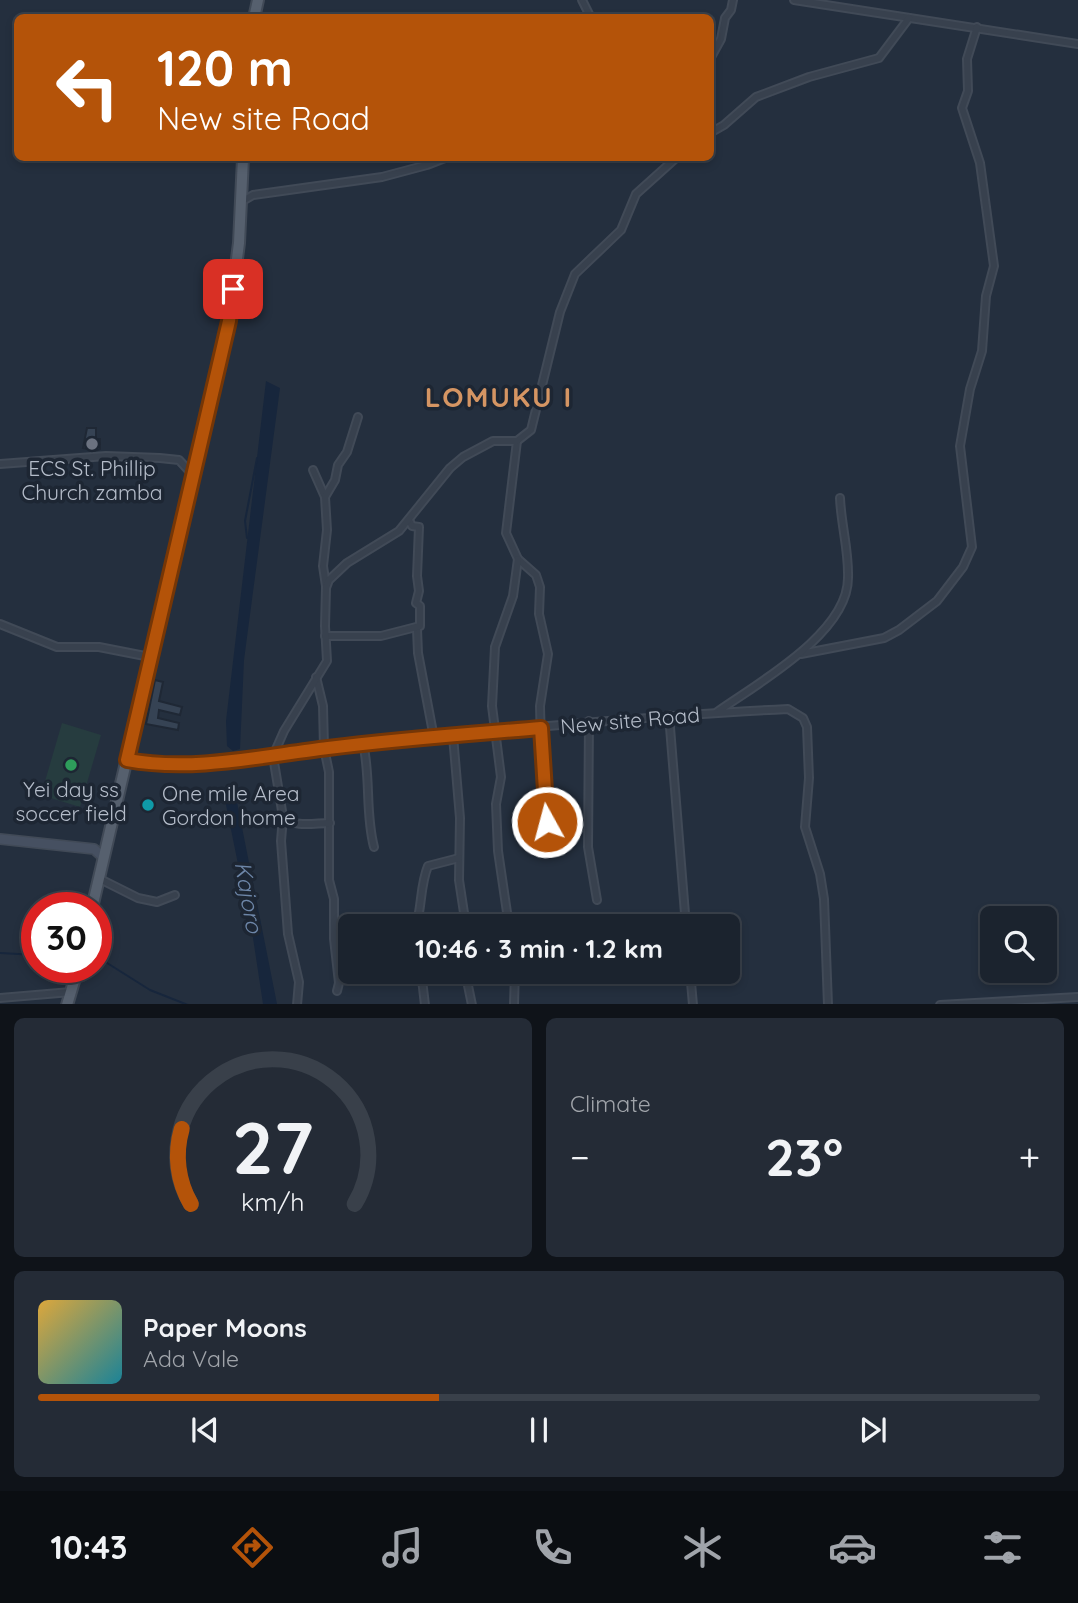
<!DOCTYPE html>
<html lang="en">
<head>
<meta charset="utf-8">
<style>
  body { margin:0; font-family:Quicksand,sans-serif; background:#242b36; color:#f1f3f6; height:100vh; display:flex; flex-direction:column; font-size:26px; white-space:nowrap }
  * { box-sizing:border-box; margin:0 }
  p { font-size:23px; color:#a0a4aa }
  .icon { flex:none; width:38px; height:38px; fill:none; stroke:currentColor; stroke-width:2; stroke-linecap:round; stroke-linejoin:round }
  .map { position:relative; height:1004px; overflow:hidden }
  .panel { display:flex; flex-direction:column; gap:14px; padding:14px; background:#0f1319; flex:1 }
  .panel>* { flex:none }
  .top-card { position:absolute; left:14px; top:14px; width:700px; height:147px; border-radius:10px; box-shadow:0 4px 10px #0003,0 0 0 2px #39404a; background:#b45309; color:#fff; overflow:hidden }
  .controls { position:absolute; left:980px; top:906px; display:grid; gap:14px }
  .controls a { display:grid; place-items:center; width:77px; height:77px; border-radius:10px; background:#1b232e; box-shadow:0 4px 10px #0003,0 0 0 2px #39404a; font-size:35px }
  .speed { position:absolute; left:21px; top:892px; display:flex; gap:14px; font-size:35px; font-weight:700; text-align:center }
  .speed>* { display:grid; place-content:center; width:91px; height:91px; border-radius:50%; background:#1b232e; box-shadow:0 4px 10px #0003,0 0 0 2px #39404a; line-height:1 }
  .speed .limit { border:10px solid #d22; background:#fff; color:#111 }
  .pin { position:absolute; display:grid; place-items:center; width:60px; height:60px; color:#fff; margin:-30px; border-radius:14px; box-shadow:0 4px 10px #0006 }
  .me { position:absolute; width:77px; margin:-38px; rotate:353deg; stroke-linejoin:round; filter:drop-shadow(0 0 5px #0008) }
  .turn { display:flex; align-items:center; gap:24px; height:147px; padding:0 28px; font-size:32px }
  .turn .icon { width:91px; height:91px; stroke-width:2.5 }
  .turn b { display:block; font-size:49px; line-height:60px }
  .big { font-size:52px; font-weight:700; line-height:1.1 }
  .panel .widget { flex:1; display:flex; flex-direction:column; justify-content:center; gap:10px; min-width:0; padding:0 24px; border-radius:10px; background:#242b36 }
  .panel .dial { align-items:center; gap:0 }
  .dial svg { height:182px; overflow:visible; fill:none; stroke:#39404a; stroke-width:7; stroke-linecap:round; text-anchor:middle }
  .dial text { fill:#f1f3f6; stroke:none }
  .song { display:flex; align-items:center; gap:21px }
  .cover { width:84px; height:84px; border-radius:10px; background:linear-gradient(135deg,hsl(40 70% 55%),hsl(190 70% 35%)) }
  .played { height:7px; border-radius:4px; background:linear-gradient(90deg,#b45309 40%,#39404a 40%) }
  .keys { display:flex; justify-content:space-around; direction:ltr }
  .heat { display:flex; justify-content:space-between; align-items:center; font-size:38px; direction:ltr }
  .panel .tiles { flex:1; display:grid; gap:14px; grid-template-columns:1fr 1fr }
  .widget:last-child { grid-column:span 2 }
  .trip { position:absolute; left:338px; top:914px; width:402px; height:70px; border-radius:10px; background:#1b232e; box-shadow:0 4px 10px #0003,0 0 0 2px #39404a; font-weight:700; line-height:70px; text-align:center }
  .tabs { display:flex; height:112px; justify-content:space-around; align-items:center; background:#0b0e12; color:#a0a4aa }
  .tabs .icon { width:49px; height:49px }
  .tabs .selected { color:#b45309 }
  .tabs b { font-size:32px; color:#f1f3f6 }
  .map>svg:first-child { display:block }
</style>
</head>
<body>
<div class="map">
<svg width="1078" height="1005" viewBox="0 0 1078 1005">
  <rect width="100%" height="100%" fill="#242f3e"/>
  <path fill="#263c3f" d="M62,723L101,735L80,807L41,795Z"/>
  <g fill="#17263c">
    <path d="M266,381L280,388L244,660L240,749L233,751L227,746L226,721Z"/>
    <path d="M229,789L235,792L277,1004H263L253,938L224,795Z"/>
  </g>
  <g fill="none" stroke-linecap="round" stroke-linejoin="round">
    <g stroke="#17263c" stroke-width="2">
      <path d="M247,538L245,521L257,458"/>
      <path d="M0,953L37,955"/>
      <path d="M96,956L150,990L188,1005"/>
    </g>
  </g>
  <g fill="#364354" stroke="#1f2835" stroke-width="2">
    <path d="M87,428H96V439H100V449L96,451L83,448Z"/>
    <path d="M155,680L163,682L159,701L182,707L180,715L159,710L158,718L179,723L178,730L146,724Z"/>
  </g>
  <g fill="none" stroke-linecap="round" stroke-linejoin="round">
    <g stroke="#414a57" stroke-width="10">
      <g id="street">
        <path d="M582,0L591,18"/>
        <path d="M794,0L1078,44"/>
        <path d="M710,59L721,39L725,18L731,10L733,0"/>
        <path d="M710,133L724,125L756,97L809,77L879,58L909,18"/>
        <path d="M241,202L253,195L382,177L427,165L445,158"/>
        <path d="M517,441L506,533L518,559L536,575L540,587L539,614L548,654L540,706L542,783L547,822"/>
        <path d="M0,464L106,456L160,458L179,460L192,474"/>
        <path d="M313,470L325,497"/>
        <path d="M326,586L323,566L327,530L325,497L335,480L338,465L347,452L358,417"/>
        <path d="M0,624L57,647H99L150,657"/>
        <path d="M417,629L418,653L434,738"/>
        <path d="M325,636H381L420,626V606L416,603L419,591L417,576L419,527L412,526L409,520"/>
        <path d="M801,654L884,638L899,630L937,601L963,567L972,547L960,446L970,389L982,351L986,296L994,266L980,163L962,108L968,91L967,59L977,27"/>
        <path d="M316,677L323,706L324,748L329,772V880L334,899V939L339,983L337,991"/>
        <path d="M717,712C758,683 848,633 848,578C849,551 841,524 840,498"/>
        <path d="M669,715L686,926"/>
        <path d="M589,721L588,847L597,900"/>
        <path d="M453,736L460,818L459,880L466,926"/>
        <path d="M363,743C371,778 365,813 374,847"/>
        <path d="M127,760C205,774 286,751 364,743C505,730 646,716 788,709L803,718L807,727L809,778L805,827L820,874L824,899L828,1005"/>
        <path d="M283,817C295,828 314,823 330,823"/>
        <path d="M98,878L138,898L157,902L175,895"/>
        <path d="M416,926C422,907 420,885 428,866L459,858"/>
        <path d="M509,926L498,851L496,804L501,777L492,706L495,647L513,596L518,559"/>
        <path d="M421,971L425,1005"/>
        <path d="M465,971L472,1005"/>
        <path d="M690,971L693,1005"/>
        <path d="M0,998L71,992"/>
        <path d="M297,1005L299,982L288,934L281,841L283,817L273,756L284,731L327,661L325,626L326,588L329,580L347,563L399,531L450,468L463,457L493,441H517L531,430L560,312L575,274L621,230L636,194L676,158"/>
        <path d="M514,1005L515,971"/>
        <path d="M940,1005L1078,997"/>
      </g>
    </g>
    <g stroke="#414a57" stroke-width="12">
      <path id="secondary" d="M0,839L94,849L103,857"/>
    </g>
    <g stroke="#414a57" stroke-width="14">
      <g id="primary">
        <path d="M254,18L258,0"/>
        <path d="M92,908L229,321L239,243L243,158"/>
        <path d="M67,1005L78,968"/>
      </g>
    </g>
    <use href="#street" stroke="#38414e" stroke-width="6"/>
    <use href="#secondary" stroke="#465061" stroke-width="9"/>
    <use href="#primary" stroke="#56606e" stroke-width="10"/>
  </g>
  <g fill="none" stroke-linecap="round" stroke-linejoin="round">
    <g stroke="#753606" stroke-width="18">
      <path id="route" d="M233,289L229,321L127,760C194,772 261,756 328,748C399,739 470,734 541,728L547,822"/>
    </g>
    <use href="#route" stroke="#b45309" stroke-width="12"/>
  </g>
  <circle fill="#6b7280" stroke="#1d2633" stroke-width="2.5" cx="92" cy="444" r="7"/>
  <circle fill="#2e9e5b" stroke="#1d2633" stroke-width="2.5" cx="71" cy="765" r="7"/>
  <circle fill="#0f9aa8" stroke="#1d2633" stroke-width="2.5" cx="148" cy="805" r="7"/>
  <g text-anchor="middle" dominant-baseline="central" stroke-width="7" stroke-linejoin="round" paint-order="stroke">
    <g font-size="21" fill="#b4bcc9" stroke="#1d2633">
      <text x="92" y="468">ECS St. Phillip<tspan x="92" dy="24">Church zamba</tspan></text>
      <text x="71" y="789">Yei day ss<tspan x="71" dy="24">soccer field</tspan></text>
      <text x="162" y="793" text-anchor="start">One mile Area<tspan x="162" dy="24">Gordon home</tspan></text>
    </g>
    <g font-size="21" fill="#b4bcc9" stroke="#1d2633">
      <text transform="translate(630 720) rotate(-5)">New site Road</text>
    </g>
    <g font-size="23" font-style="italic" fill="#6d86a8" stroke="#1d2633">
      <text transform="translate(249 897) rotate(80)">Kajoro</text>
    </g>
    <g font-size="28" font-weight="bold" letter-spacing="2" fill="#d59563" stroke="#1d2633">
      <text x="499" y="396">LOMUKU I</text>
    </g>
  </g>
</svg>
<div class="controls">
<a><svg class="icon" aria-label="search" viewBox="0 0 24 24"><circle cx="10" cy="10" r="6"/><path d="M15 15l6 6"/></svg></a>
</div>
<div class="speed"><div class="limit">30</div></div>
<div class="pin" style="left:233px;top:289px;background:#d93025"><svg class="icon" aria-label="arrive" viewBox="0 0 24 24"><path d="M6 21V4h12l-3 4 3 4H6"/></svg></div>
<svg class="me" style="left:547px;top:822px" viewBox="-20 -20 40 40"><circle r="17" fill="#b45309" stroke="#fff" stroke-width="3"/><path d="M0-11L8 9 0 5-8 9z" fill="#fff"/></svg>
<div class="trip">10:46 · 3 min · 1.2 km</div>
<div class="top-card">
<div class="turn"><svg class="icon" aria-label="left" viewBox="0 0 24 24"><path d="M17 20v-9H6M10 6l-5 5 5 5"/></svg><div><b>120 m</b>New site Road</div></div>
</div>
</div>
<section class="panel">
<div class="tiles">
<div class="widget dial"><svg viewBox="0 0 100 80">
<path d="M14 69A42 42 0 1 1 86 69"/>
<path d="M14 69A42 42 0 0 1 10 36" stroke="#b45309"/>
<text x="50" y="56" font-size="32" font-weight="700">27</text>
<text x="50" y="72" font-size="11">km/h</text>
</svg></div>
<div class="widget"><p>Climate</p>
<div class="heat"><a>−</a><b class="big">23°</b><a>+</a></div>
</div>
<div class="widget">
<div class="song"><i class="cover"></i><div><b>Paper Moons</b><p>Ada Vale</p></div></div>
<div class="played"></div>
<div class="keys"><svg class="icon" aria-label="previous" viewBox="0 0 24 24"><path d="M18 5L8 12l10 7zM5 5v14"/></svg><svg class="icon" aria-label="pause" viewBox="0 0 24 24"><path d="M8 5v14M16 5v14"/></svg><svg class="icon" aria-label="next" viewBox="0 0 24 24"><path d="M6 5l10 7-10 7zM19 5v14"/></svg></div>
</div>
</div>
</section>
<nav class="tabs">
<b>10:43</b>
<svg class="icon selected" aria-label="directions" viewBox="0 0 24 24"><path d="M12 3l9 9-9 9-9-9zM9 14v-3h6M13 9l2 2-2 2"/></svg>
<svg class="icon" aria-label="music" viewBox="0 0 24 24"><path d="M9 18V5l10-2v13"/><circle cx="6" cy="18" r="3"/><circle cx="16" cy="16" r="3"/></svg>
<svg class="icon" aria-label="phone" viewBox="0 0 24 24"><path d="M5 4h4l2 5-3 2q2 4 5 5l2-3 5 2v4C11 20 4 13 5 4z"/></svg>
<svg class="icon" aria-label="climate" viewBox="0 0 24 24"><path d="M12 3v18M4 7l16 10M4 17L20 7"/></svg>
<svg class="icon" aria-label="car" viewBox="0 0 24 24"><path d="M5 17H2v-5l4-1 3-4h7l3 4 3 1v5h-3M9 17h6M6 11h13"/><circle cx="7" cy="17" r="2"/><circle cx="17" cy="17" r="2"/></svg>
<svg class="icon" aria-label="filters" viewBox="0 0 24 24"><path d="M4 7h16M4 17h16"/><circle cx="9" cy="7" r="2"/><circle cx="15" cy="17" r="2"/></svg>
</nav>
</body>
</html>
